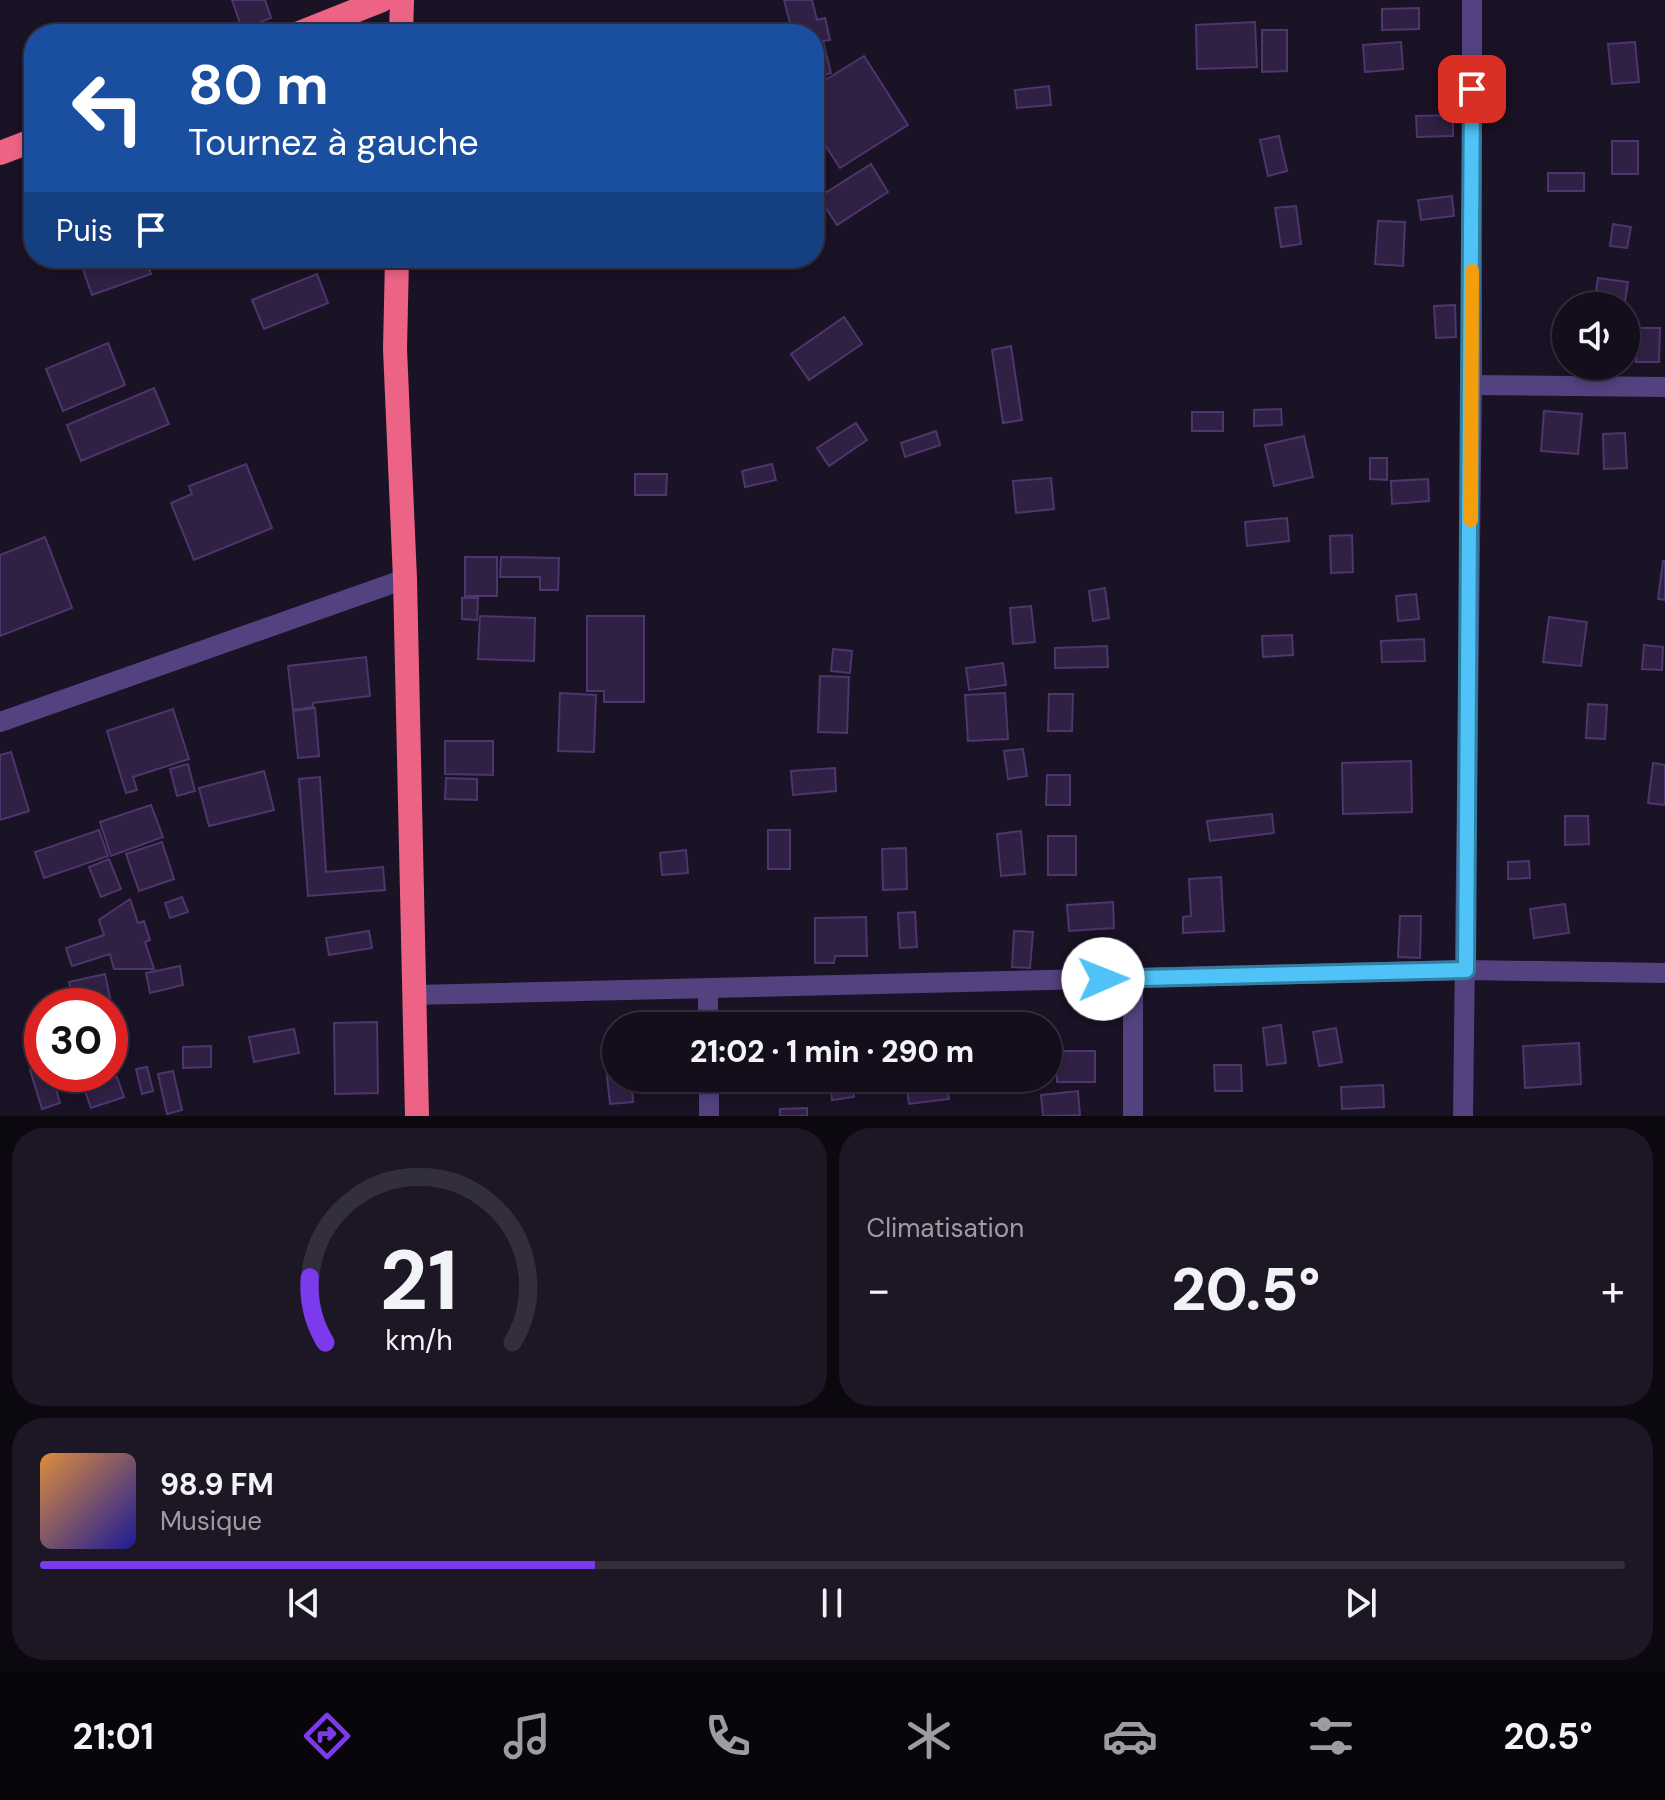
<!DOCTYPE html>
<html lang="fr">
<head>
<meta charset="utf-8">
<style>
  body { margin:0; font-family:"DM Sans",sans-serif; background:#1d1725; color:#f1f3f6; height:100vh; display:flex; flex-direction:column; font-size:30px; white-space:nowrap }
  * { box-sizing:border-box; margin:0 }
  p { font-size:26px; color:#9d9ca3 }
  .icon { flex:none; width:44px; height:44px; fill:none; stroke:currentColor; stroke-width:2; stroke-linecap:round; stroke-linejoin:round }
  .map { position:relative; height:1116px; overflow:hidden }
  .side { display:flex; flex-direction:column; gap:12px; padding:12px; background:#0b080f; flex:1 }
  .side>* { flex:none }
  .banner { position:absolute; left:24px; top:24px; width:800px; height:244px; border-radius:32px; box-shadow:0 4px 12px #0003,0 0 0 2px #332e3b; background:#1a4fa0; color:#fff; overflow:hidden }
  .controls { position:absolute; left:1552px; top:292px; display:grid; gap:16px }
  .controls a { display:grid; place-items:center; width:88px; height:88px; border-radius:50%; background:#140e1c; box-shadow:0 4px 12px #0003,0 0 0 2px #332e3b; font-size:40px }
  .speed { position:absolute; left:24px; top:988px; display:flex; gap:16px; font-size:40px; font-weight:700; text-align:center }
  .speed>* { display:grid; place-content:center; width:104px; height:104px; border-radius:50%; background:#140e1c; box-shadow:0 4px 12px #0003,0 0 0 2px #332e3b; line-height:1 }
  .speed .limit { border:12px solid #d22; background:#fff; color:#111 }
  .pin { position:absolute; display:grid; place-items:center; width:68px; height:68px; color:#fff; margin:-34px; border-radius:16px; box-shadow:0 4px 12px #0006 }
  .me { position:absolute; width:88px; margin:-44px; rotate:89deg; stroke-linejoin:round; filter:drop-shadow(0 0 6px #0008) }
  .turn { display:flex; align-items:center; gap:28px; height:168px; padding:0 32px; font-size:36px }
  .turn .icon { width:104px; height:104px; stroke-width:2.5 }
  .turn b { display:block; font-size:56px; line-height:68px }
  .then { display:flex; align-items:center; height:76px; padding:0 32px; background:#0003; gap:16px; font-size:30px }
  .big { font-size:60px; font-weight:800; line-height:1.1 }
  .side .card { flex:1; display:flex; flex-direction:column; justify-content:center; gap:12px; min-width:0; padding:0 28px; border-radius:32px; background:#1d1725 }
  .side .dial { align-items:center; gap:0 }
  .dial svg { height:208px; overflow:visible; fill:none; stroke:#332e3b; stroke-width:7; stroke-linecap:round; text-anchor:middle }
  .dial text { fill:#f1f3f6; stroke:none }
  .song { display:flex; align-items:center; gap:24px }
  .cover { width:96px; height:96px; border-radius:12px; background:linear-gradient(135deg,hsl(30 70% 55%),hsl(240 70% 35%)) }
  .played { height:8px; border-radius:4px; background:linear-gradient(90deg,#7c3aed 35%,#332e3b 35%) }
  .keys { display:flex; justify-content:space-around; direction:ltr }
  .heat { display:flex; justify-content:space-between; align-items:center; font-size:44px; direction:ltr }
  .side .tiles { flex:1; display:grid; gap:12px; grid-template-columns:1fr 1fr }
  .card:last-child { grid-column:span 2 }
  .trip { position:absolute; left:602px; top:1012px; width:460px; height:80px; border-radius:40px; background:#140e1c; box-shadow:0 4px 12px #0003,0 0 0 2px #332e3b; font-weight:800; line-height:80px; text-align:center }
  .menu { display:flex; height:128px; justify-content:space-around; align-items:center; background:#08060b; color:#9d9ca3 }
  .menu .icon { width:56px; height:56px }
  .menu .active { color:#7c3aed }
  .menu b { font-size:36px; color:#f1f3f6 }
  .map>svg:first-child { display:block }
</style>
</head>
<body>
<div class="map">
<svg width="1665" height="1116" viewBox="0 0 1665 1116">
  <rect width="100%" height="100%" fill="#1a1225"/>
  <g fill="#302044" stroke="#4d356d" stroke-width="2">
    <path d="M232,0H265L271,18L242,29Z"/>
    <path d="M784,0H812L817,20L825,18L830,40L823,41L831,73L814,78V34H793Z"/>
    <path d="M1419,8V29L1382,30V9Z"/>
    <path d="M1255,22L1257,67L1197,69L1196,25Z"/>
    <path d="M1262,30H1287V71L1262,72Z"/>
    <path d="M1401,42L1403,69L1365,72L1363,45Z"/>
    <path d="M1635,42L1639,82L1612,84L1608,44Z"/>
    <path d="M864,56L908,125L840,168L814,128V87Z"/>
    <path d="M1049,86L1051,105L1017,108L1015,90Z"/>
    <path d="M1453,115V136L1417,137L1416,116Z"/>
    <path d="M1279,136L1287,171L1268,176L1260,140Z"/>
    <rect x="1612" y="141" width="26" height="33"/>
    <path d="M871,164L888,192L837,225L819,197Z"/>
    <rect x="1548" y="173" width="36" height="18"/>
    <path d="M1452,196L1454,216L1421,220L1418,200Z"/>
    <path d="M1296,206L1301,244L1281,247L1275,208Z"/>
    <path d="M1378,221L1405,222L1403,266L1375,264Z"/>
    <path d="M1613,224L1631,227L1627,248L1610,246Z"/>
    <path d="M79,258H145L151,274L92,295Z"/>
    <path d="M317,274L328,303L264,329L252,300Z"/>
    <path d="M1598,278L1628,282L1625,302L1595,298Z"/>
    <path d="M1455,305L1456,337L1436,338L1434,306Z"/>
    <path d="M844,317L862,344L809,380L791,354Z"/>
    <path d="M1636,328H1660L1659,362H1636Z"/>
    <path d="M108,343L125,385L63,411L46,369Z"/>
    <path d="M1011,346L1022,420L1003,423L992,350Z"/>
    <path d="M154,388L169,424L81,461L67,425Z"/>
    <path d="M1281,409L1282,425L1254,426V410Z"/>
    <path d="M1544,411L1582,414L1578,454L1541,451Z"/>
    <rect x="1192" y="412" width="31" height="19"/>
    <path d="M856,423L867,440L829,466L817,448Z"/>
    <path d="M936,431L940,445L905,457L901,443Z"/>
    <path d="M1625,433L1627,468L1604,469L1603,434Z"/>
    <path d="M1304,436L1313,477L1274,486L1265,445Z"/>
    <path d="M1370,458H1387V480L1370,479Z"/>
    <path d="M246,464L272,528L194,560L171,503L192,494L189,486Z"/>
    <path d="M772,464L776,480L745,487L742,471Z"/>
    <path d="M635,474H667L666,495H635Z"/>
    <path d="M1051,478L1054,509L1016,513L1013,481Z"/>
    <path d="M1428,479L1429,501L1392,504L1391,481Z"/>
    <path d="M1287,518L1289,541L1247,546L1245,522Z"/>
    <path d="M1352,535L1353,572L1331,573L1330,536Z"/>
    <path d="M45,537L72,608L0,636V555Z"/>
    <rect x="465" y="557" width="32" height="39"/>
    <path d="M501,557L559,558L558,590H540V577H500Z"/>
    <path d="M1663,561H1665V600L1658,599Z"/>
    <path d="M1105,588L1109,618L1093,621L1089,591Z"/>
    <path d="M1416,594L1419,619L1398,621L1396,596Z"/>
    <path d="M462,598H478L477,620L462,619Z"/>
    <path d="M1031,606L1035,642L1013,644L1010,608Z"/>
    <path d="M480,616L535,618L534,661L478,659Z"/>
    <path d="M587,616H644V702H604V691H587Z"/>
    <path d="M1549,617L1587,622L1581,666L1543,662Z"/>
    <path d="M1292,635L1293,655L1263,657L1262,636Z"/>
    <path d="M1424,639L1425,661L1382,662L1381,641Z"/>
    <path d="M1644,645L1663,647L1662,670L1642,669Z"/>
    <path d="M1107,646L1108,667L1055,668V648Z"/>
    <path d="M833,649L852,651L850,673L831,671Z"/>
    <path d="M366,657L370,696L313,703V707L293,710L288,666Z"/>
    <path d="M1003,663L1006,685L969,690L966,668Z"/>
    <path d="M820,676L849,677L847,733L818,732Z"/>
    <path d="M560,693L596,695L594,752L558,751Z"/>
    <path d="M1005,693L1008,739L968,741L965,695Z"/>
    <path d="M1049,694H1073L1072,731H1048Z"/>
    <path d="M1588,704L1607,705L1605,739L1586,738Z"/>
    <path d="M315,708L319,756L298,758L293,711Z"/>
    <path d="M173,709L189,759L133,777L137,790L126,793L107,731Z"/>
    <path d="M445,741H493V775L445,774Z"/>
    <path d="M1023,749L1027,776L1008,779L1004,751Z"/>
    <path d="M11,752L29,811L0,820V755Z"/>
    <path d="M1411,761L1412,812L1343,814L1342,763Z"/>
    <path d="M1653,763L1665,765V805L1648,803Z"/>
    <path d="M188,764L195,791L177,796L170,769Z"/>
    <path d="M835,768L836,791L793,795L791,771Z"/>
    <path d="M264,771L274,810L209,826L199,788Z"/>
    <path d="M1047,775H1070V805H1046Z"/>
    <path d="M320,777L326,872L383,867L385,890L308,896L299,779Z"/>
    <path d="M446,778L477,779V800L445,799Z"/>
    <path d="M151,805L163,837L111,856L100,822Z"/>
    <path d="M1272,814L1274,833L1210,841L1207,821Z"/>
    <path d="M1565,816H1588L1589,844L1565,845Z"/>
    <path d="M99,830L108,856L44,878L35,852Z"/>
    <rect x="768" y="830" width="22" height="39"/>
    <path d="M1021,831L1025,874L1001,876L997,834Z"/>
    <rect x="1048" y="836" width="28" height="39"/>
    <path d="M162,842L174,879L139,891L126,854Z"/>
    <path d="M906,848L907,889L883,890L882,849Z"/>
    <path d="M686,850L688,873L662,875L660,853Z"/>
    <path d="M109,859L121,889L101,897L89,867Z"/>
    <path d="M1529,861L1530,878L1508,879V862Z"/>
    <path d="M1221,877L1224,931L1183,933V917L1191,916L1189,879Z"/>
    <path d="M182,897L188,912L170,918L165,903Z"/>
    <path d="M130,899L138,923L144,921L150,940L145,942L154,969H114L110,954L72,966L66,948L104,935L99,920Z"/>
    <path d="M1113,902L1114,928L1069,931L1067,905Z"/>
    <path d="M1565,904L1569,933L1534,938L1530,909Z"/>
    <path d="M915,912L917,947L900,948L898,913Z"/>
    <path d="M1400,916H1421L1420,958L1398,957Z"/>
    <path d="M866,917L867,956H835L834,963H815V918Z"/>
    <path d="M369,931L372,948L329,955L326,938Z"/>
    <path d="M1014,931L1033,932L1030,968L1012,967Z"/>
    <path d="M180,966L183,985L150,993L146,973Z"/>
    <path d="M105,974L116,1026L110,1027V1006H74L69,982Z"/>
    <path d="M377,1022L378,1093L335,1094L334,1023Z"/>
    <path d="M1281,1025L1286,1063L1267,1065L1263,1028Z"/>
    <path d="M1336,1028L1342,1062L1319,1066L1313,1032Z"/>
    <path d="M294,1029L299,1053L254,1062L249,1037Z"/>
    <path d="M1579,1043L1581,1084L1525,1088L1523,1046Z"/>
    <path d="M211,1046V1067L183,1068V1047Z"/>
    <rect x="1057" y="1051" width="38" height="31"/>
    <path d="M616,1056V1078H631L633,1102L610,1104L605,1057Z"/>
    <path d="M1214,1065H1241L1242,1091H1215Z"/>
    <path d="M42,1066V1074H52L60,1103L42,1109L30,1070Z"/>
    <path d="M147,1067L153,1091L142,1094L136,1069Z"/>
    <path d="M173,1071L182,1110L167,1114L158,1074Z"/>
    <path d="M117,1077L124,1097L91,1108L84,1088Z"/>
    <path d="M781,1078H812V1085L781,1086Z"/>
    <path d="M830,1078H852L854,1097L832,1100Z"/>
    <path d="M946,1078L949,1099L909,1104L906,1082Z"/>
    <path d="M1383,1085L1384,1107L1342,1109L1341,1087Z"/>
    <path d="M1078,1091L1080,1115L1043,1116L1041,1095Z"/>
    <path d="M807,1108V1116H780V1109Z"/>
  </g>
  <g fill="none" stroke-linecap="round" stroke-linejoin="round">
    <g stroke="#53427f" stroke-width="20">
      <path d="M1472,385L1665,387"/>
      <path d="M0,722L405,579"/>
      <path d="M708,988V1026"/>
      <path d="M414,995L1466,970L1665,973"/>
      <path d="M709,1078V1116"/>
      <path d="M1133,1116V978"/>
      <path d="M1463,1116L1472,385V0"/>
    </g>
    <g stroke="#ed6385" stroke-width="24">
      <path d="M297,34L382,0"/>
      <path d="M401,34L402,0"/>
      <path d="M0,153L34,140"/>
      <path d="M397,258L395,349L405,579L417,1116"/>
    </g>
  </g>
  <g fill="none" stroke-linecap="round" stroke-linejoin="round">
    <g stroke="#337fa1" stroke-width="20">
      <path id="route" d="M1103,979L1466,970L1472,89"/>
    </g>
    <use href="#route" stroke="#4fc3f7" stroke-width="14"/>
    <path stroke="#f59e0b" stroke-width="14" d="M1471,520L1472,271"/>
  </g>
</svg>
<div class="controls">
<a><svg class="icon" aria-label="sound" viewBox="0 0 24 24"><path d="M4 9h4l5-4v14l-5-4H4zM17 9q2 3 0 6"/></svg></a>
</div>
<div class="speed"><div class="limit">30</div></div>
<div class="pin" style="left:1472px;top:89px;background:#d93025"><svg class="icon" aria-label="arrive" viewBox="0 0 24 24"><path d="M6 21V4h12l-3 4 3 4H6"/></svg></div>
<svg class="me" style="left:1103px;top:979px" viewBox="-20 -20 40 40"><circle r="19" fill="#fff"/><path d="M0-13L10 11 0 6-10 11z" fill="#4fc3f7"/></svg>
<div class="trip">21:02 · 1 min · 290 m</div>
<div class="banner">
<div class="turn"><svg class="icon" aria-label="left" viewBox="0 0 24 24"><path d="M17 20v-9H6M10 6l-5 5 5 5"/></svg><div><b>80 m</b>Tournez à gauche</div></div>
<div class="then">Puis<svg class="icon" aria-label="arrive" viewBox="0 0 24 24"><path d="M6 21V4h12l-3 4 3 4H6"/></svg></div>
</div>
</div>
<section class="side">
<div class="tiles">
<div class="card dial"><svg viewBox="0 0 100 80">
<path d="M14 69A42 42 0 1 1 86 69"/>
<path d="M14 69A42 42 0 0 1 8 44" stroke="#7c3aed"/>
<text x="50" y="56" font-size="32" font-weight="700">21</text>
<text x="50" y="72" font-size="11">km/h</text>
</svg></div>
<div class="card"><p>Climatisation</p>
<div class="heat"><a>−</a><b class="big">20.5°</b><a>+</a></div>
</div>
<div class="card">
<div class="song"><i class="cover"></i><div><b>98.9 FM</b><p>Musique</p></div></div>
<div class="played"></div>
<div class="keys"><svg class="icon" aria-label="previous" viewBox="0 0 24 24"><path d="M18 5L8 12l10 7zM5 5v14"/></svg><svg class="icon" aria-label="pause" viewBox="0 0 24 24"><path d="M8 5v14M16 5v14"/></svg><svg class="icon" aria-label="next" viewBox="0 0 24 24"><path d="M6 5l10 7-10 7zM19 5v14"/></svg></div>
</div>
</div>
</section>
<nav class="menu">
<b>21:01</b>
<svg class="icon active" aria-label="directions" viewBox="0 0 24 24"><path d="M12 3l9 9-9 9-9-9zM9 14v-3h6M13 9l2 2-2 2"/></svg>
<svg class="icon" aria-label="music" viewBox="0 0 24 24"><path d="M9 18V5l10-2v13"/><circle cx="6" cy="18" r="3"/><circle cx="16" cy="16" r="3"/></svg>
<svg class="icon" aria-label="phone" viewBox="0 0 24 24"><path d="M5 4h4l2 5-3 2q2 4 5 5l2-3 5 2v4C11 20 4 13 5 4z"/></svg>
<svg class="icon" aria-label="climate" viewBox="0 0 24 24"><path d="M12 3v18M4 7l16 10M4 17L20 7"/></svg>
<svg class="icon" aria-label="car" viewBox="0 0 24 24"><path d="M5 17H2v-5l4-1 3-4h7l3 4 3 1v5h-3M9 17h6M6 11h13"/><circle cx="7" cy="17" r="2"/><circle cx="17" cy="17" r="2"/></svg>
<svg class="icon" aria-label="filters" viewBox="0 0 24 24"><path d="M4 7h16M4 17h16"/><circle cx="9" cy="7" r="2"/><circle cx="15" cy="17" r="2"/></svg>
<b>20.5°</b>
</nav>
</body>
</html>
